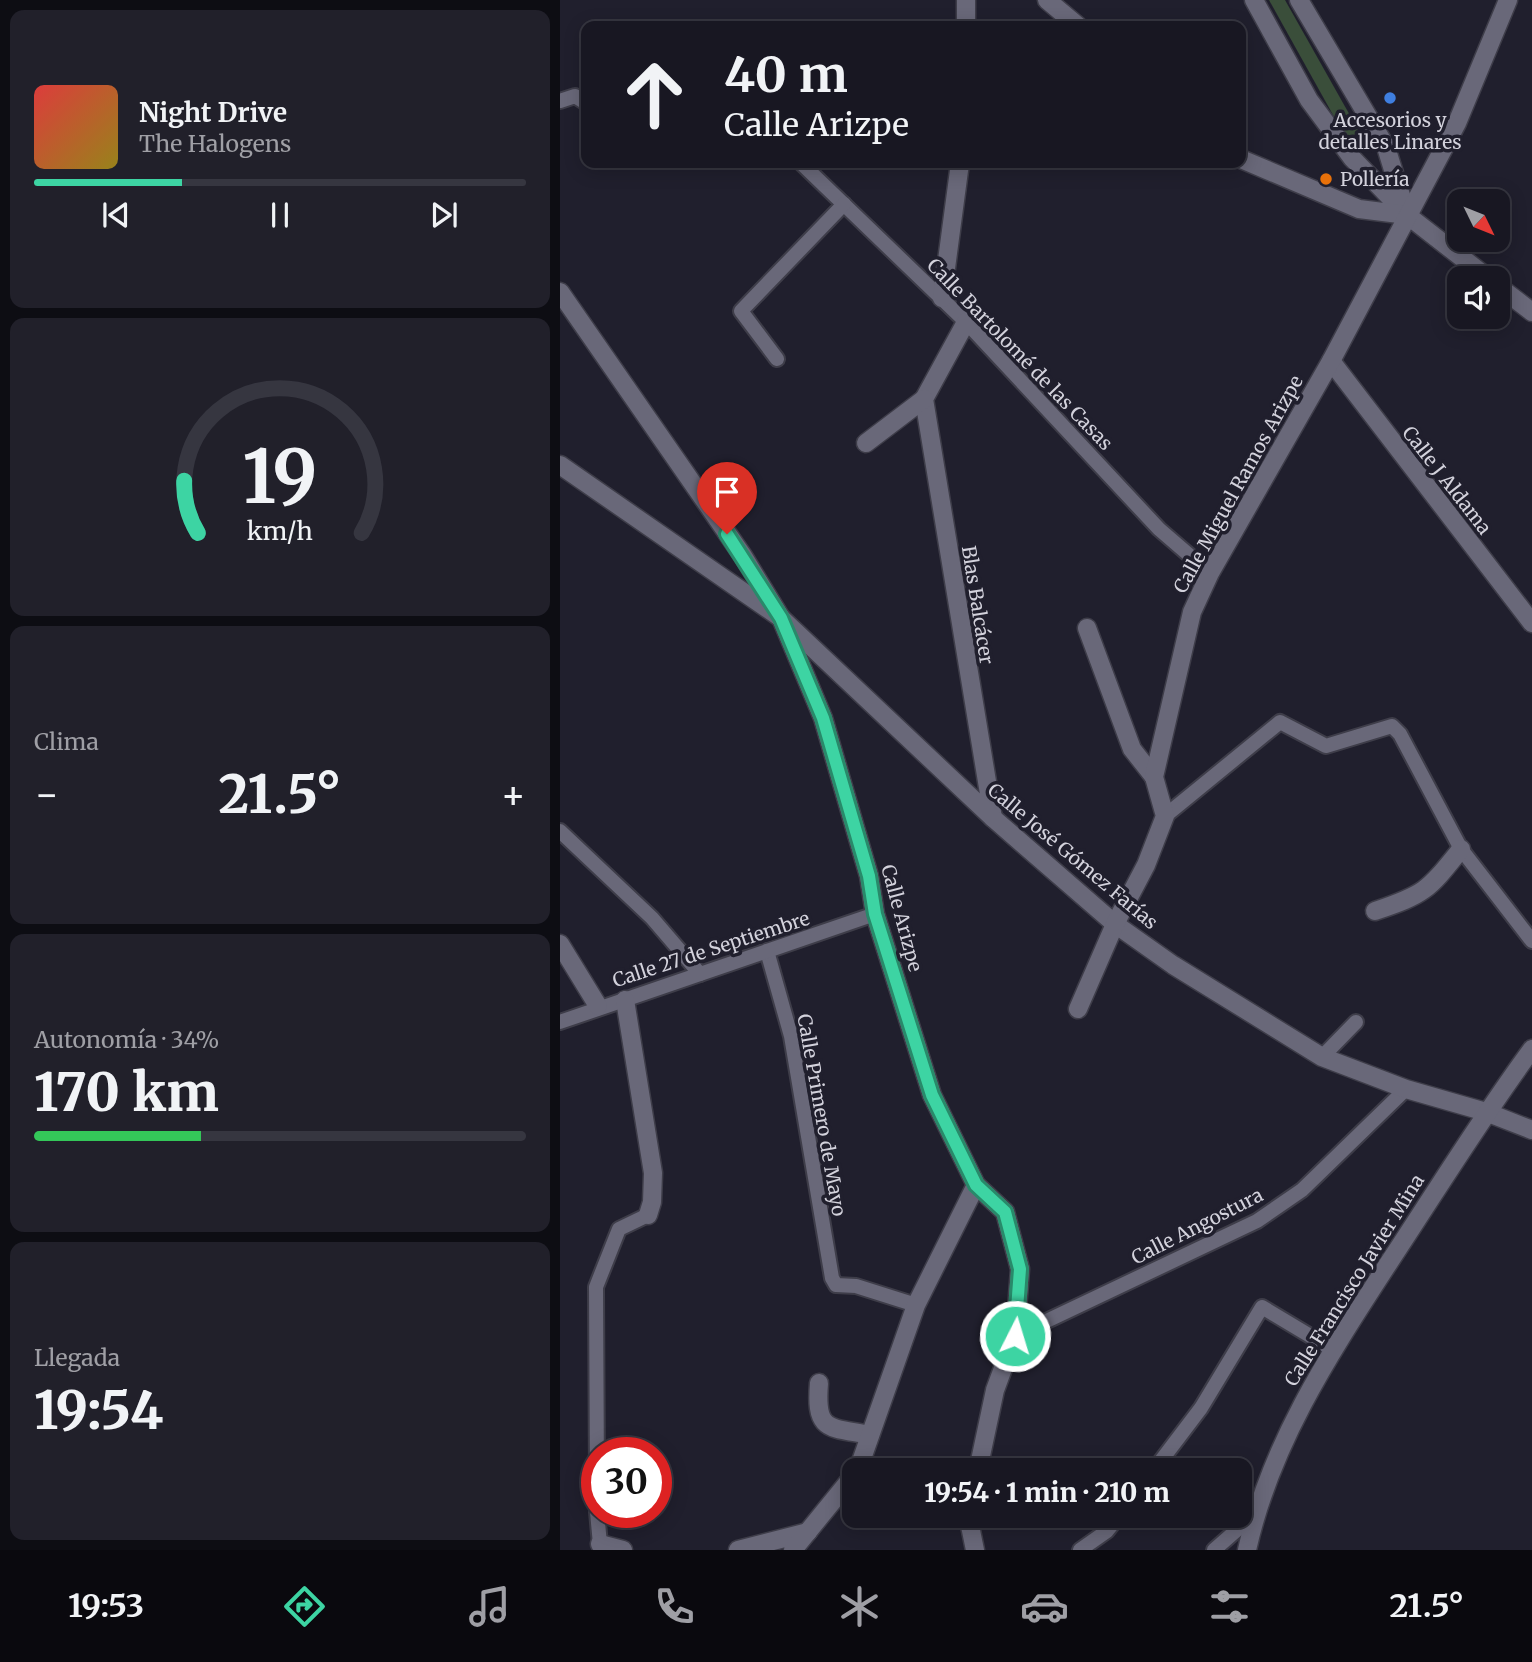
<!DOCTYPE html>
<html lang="es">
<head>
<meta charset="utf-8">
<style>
  body { margin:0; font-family:Merriweather,serif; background:#21202a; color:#f1f3f6; height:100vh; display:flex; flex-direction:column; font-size:26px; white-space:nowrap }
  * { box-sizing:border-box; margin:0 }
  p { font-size:23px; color:#9f9fa5 }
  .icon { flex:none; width:38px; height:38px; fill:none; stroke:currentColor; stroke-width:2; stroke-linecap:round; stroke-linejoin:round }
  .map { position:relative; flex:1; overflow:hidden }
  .side { display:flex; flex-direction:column; gap:10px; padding:10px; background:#0d0d13; width:560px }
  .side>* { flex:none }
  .top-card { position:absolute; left:21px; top:21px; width:665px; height:147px; border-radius:14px; box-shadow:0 4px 18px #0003,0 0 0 2px #363640; background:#181722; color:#f1f3f6; overflow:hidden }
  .needle { width:46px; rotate:133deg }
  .buttons { position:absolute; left:887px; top:189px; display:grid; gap:14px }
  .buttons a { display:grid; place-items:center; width:63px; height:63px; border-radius:14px; background:#181722; box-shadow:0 4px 18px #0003,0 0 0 2px #363640; font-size:35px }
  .speed { position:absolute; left:21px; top:1437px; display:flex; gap:14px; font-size:35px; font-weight:700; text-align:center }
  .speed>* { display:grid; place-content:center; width:91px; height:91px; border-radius:50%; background:#181722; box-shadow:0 4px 18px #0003,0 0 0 2px #363640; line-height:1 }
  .speed .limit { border:10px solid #d22; background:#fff; color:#111 }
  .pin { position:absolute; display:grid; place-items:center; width:60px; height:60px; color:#fff; margin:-72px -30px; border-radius:50% 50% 50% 0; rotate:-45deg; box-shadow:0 0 7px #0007 }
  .pin .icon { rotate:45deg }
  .me { position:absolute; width:77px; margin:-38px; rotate:5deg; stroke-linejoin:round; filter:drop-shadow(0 0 5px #0008) }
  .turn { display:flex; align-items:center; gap:24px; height:147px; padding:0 28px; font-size:32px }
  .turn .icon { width:91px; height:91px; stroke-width:2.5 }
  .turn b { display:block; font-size:49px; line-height:60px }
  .big { font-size:52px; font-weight:800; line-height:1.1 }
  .side .tile { flex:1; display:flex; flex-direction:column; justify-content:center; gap:10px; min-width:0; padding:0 24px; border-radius:14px; background:#21202a }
  .side .dial { align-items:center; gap:0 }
  .dial svg { height:182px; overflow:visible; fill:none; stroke:#363640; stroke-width:7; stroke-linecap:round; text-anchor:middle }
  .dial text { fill:#f1f3f6; stroke:none }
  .song { display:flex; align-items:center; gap:21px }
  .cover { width:84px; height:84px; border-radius:10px; background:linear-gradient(135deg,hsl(0 70% 55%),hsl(50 70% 35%)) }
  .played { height:7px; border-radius:4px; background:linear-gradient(90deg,#3dd4a3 30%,#363640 30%) }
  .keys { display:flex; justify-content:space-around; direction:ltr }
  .heat { display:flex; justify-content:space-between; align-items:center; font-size:38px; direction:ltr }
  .charge { height:10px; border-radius:5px; background:linear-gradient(90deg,#34c759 34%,#363640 0) }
  .trip { position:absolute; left:282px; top:1458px; width:410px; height:70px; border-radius:14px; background:#181722; box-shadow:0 4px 18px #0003,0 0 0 2px #363640; font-weight:800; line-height:70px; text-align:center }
  .menu { display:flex; height:112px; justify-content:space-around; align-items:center; background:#0a090e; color:#9f9fa5 }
  .menu .icon { width:49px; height:49px }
  .menu .active { color:#3dd4a3 }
  .menu b { font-size:32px; color:#f1f3f6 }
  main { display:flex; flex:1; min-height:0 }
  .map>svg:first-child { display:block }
</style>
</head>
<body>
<main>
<section class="side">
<div class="tile">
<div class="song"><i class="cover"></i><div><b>Night Drive</b><p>The Halogens</p></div></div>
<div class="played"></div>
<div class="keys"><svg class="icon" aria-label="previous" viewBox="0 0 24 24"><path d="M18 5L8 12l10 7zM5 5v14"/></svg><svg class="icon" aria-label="pause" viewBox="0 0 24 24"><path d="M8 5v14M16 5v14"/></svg><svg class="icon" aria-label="next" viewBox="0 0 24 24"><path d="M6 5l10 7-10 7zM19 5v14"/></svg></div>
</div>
<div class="tile dial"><svg viewBox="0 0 100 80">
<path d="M14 69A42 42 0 1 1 86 69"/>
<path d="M14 69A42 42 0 0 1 8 46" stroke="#3dd4a3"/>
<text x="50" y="56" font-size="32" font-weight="700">19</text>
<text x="50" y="72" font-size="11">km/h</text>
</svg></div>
<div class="tile"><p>Clima</p>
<div class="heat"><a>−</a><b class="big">21.5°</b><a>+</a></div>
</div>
<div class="tile"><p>Autonomía · 34%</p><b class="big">170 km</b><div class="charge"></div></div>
<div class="tile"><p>Llegada</p><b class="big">19:54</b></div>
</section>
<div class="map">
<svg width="972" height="1550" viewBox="0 0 972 1550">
  <rect width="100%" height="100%" fill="#201f2d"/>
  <path fill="#3a4e3a" d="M709,0H725L805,142L792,149Z"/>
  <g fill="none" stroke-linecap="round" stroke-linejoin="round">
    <g stroke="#3e3d49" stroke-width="18">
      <g id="lane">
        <path d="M0,101L15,96L26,103"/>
        <path d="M241,163L406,322L599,529L650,573"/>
        <path d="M217,359L181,311L284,204"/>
        <path d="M605,816L720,722L766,746L832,726L840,734L901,849L972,941"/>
        <path d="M0,831L92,918L140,974"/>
        <path d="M207,951L231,1036L272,1278L276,1285L296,1286L356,1305"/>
        <path d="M0,1022L315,914"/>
        <path d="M762,1057L796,1022"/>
        <path d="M455,1336L697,1221L742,1190L846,1089"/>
        <path d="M594,1470L641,1408L702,1307L772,1349"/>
        <path d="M37,1483L36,1287L59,1229L88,1215"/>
        <path d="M37,1512L40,1544"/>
        <path d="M520,1550L547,1531L559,1516"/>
        <path d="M654,1550L695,1514"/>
      </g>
    </g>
    <g stroke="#3e3d49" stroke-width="21">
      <g id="street">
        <path d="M487,0L518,26"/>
        <path d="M694,0L749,100L792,158L847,215L826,147L739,0"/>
        <path d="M406,26V0"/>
        <path d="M681,159L799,209L847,215L928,278"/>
        <path d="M938,286L972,312"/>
        <path d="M0,292L183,556L221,618L263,718L309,876L315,914L372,1095L416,1185L445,1212L460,1269L455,1336L435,1390L418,1470"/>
        <path d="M382,298L400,163"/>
        <path d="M406,322L364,399L433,818"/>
        <path d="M771,361L972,623"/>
        <path d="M306,443L364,399"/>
        <path d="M0,465L221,618L433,818L555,924L613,965L762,1057L846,1089L926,1112L972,1130"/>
        <path d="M527,628L572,749L594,777"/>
        <path d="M815,911C866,894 868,890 901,849"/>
        <path d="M0,944L38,1006"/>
        <path d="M65,1000L93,1173L92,1202L88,1215"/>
        <path d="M518,1009L555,924L586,865L605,816L594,777L632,612L650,573L771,361L897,123L948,0"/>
        <path d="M259,1383C255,1432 268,1427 310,1435"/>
        <path d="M300,1467L368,1470"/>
        <path d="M298,1470L356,1305L416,1185"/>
        <path d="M408,1516L415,1550"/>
        <path d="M40,1544L63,1550"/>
        <path d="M178,1550L248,1532"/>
        <path d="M233,1550L294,1475"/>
        <path d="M687,1550C711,1442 771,1352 830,1261C877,1190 921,1118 972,1049"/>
      </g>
    </g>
    <use href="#lane" stroke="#696879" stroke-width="14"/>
    <use href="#street" stroke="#696879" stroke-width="18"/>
  </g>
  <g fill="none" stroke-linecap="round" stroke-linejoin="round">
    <g stroke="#288a6a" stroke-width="18">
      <path id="route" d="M167,534L221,618L263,718L309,876L315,914L372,1095L416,1185L445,1212L460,1269L455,1336"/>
    </g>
    <use href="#route" stroke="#3dd4a3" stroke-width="12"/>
  </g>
  <circle fill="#3f7fe0" stroke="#201f2d" stroke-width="2.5" cx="830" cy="98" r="7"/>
  <circle fill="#e8710a" stroke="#201f2d" stroke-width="2.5" cx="766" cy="179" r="7"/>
  <g text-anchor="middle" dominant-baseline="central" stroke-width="7" stroke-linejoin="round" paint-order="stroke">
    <g font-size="19" fill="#d3d2dc" stroke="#201f2d">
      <text x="830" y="120">Accesorios y<tspan x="830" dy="22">detalles Linares</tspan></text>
      <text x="780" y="179" text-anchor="start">Pollería</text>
    </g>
    <g font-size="19" fill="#d3d2dc" stroke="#201f2d">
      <text transform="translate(460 354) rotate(46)">Calle Bartolomé de las Casas</text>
      <text transform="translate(887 480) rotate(52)">Calle J Aldama</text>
      <text transform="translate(678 484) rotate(-61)">Calle Miguel Ramos Arizpe</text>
      <text transform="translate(418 605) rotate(81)">Blas Balcácer</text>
      <text transform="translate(513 856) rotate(40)">Calle José Gómez Farías</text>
      <text transform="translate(342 918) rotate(75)">Calle Arizpe</text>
      <text transform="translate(151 949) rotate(-18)">Calle 27 de Septiembre</text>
      <text transform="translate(262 1115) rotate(80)">Calle Primero de Mayo</text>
      <text transform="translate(637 1226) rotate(-27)">Calle Angostura</text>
      <text transform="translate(794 1280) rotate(-58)">Calle Francisco Javier Mina</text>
    </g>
  </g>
</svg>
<div class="buttons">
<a><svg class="needle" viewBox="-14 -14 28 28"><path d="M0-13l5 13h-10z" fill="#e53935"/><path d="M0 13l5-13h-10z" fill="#9f9fa5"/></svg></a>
<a><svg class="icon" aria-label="sound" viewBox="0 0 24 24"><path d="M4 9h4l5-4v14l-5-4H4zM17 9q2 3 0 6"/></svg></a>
</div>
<div class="speed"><div class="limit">30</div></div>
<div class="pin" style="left:167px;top:534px;background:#d93025"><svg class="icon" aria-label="arrive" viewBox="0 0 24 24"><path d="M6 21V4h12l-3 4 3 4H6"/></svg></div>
<svg class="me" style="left:455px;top:1336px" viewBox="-20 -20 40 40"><circle r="17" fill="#3dd4a3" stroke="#fff" stroke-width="3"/><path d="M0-11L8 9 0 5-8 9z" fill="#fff"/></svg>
<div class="trip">19:54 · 1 min · 210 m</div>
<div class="top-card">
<div class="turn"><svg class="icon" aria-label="ahead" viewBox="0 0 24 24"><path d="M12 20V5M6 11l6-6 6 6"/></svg><div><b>40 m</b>Calle Arizpe</div></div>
</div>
</div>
</main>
<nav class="menu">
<b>19:53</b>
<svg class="icon active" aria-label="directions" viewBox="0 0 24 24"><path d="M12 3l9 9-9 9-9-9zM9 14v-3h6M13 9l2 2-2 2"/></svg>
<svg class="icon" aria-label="music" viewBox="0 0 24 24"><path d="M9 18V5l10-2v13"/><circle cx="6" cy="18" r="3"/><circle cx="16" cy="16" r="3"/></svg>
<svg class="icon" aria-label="phone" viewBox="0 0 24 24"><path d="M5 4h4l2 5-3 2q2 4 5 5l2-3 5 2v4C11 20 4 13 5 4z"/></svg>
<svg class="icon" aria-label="climate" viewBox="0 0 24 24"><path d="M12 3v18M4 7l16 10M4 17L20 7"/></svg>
<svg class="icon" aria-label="car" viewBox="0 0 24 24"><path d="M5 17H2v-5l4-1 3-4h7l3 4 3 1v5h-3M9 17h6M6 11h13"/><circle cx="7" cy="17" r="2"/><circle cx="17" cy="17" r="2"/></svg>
<svg class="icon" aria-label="filters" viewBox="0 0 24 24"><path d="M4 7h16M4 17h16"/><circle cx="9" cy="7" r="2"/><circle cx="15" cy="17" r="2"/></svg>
<b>21.5°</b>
</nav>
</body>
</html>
